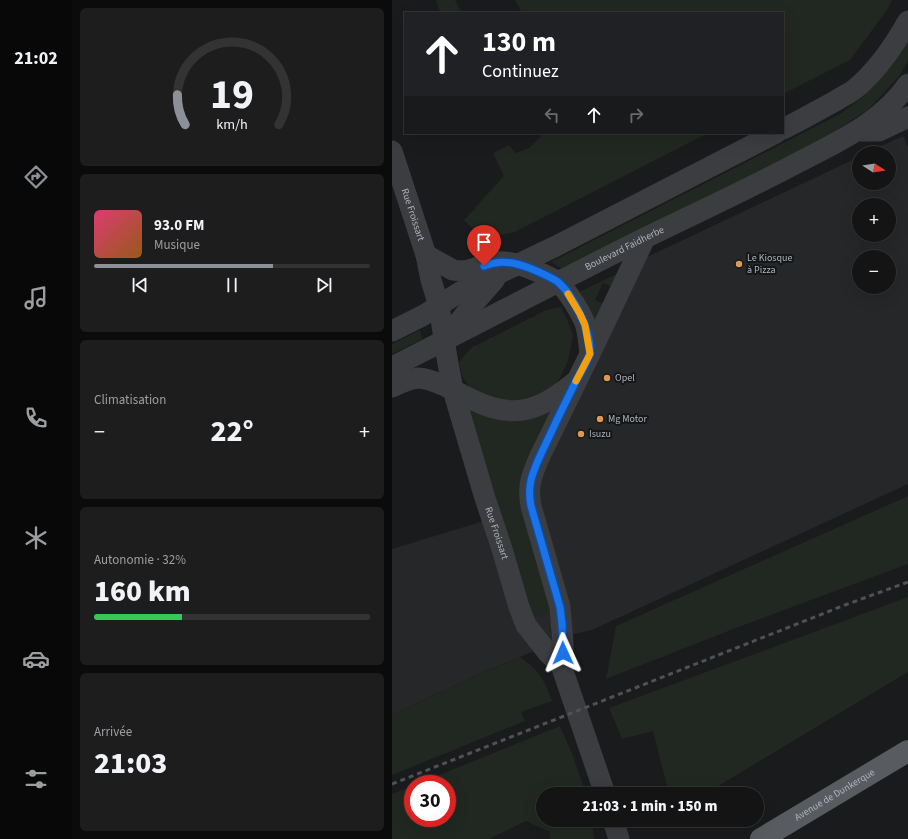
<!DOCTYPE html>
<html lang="fr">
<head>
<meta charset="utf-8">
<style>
  body { margin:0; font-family:"Source Sans 3",sans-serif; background:#1d1d1e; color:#f1f3f6; height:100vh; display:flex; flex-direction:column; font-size:15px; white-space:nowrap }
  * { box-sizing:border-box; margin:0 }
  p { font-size:13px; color:#9d9ea0 }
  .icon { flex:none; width:22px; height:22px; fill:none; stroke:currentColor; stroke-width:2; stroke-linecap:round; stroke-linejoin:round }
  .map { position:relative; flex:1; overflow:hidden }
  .drawer { display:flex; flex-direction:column; gap:8px; padding:8px; background:#0b0b0c; width:320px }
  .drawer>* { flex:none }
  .guide { position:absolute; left:12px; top:12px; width:380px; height:122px; border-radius:0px; box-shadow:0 4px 16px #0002,0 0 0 1px #333334; background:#202124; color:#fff; overflow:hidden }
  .needle { width:26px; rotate:102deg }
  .fabs { position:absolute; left:460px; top:146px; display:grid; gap:8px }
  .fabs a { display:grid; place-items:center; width:44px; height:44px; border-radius:50%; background:#141415; box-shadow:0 4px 16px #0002,0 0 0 1px #333334; font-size:20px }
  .speed { position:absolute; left:12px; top:775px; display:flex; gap:8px; font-size:20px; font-weight:700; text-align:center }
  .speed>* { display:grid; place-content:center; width:52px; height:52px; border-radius:50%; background:#141415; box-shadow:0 4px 16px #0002,0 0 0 1px #333334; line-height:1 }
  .speed .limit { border:6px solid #d22; background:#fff; color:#111 }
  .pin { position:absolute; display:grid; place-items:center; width:34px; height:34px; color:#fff; margin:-41px -17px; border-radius:50% 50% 50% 0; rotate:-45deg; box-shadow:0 0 4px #0007 }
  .pin .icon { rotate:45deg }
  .me { position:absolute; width:44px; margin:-22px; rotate:359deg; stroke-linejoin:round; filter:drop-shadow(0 0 3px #0008) }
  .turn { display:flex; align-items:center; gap:14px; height:84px; padding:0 12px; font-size:18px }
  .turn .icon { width:52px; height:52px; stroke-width:2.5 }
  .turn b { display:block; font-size:28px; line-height:34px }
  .lanes { display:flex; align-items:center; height:38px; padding:0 12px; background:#0003; justify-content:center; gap:20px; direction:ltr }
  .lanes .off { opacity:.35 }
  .big { font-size:30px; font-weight:800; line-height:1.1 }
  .drawer .card { flex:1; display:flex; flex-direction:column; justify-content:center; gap:6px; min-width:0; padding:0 14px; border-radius:6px; background:#1d1d1e }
  .drawer .dial { align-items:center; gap:0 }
  .dial svg { height:104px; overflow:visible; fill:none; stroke:#333334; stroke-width:7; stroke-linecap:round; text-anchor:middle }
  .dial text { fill:#f1f3f6; stroke:none }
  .song { display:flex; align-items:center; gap:12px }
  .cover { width:48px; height:48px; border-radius:6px; background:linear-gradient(135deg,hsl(340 70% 55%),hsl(30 70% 35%)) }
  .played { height:4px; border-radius:2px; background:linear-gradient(90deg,#8c9099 65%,#333334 65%) }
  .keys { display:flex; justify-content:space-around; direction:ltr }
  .heat { display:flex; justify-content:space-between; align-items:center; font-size:22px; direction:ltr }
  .charge { height:6px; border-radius:3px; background:linear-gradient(90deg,#34c759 32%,#333334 0) }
  .trip { position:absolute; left:144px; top:787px; width:228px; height:40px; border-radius:20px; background:#141415; box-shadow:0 4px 16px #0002,0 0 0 1px #333334; font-weight:800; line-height:40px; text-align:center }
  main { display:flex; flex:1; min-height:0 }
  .tab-bar { display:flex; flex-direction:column; width:72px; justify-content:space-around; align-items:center; background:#080808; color:#9d9ea0 }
  .tab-bar .icon { width:28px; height:28px }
  .tab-bar .current { color:#8c9099 }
  .tab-bar b { font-size:18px; color:#f1f3f6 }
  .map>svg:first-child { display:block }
</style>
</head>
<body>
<main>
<nav class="tab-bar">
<b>21:02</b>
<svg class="icon current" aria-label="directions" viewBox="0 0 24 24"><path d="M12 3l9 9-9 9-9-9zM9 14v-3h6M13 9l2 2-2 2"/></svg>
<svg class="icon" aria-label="music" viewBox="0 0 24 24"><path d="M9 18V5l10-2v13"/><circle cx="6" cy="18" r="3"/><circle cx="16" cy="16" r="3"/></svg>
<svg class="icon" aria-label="phone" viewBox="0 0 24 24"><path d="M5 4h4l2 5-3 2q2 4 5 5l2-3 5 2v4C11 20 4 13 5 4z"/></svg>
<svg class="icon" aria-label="climate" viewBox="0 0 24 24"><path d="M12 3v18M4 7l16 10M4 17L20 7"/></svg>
<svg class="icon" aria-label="car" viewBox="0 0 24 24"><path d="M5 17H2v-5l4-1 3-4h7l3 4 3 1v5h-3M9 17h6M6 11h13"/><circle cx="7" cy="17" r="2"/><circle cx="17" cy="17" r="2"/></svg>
<svg class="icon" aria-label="filters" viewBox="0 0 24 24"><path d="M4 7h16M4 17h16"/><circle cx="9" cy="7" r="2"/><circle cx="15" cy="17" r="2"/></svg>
</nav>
<section class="drawer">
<div class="card dial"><svg viewBox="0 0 100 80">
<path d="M14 69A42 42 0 1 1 86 69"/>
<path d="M14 69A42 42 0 0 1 8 46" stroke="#8c9099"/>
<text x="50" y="56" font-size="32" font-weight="700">19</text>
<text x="50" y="72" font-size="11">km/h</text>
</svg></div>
<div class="card">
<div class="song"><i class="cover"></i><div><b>93.0 FM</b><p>Musique</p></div></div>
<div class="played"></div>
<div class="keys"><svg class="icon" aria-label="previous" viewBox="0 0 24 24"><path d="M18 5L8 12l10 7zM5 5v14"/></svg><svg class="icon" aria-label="pause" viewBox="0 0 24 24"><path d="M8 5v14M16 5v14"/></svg><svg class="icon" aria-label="next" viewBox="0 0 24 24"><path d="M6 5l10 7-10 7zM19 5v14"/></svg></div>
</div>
<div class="card"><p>Climatisation</p>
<div class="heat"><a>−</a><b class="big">22°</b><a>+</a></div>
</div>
<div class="card"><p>Autonomie · 32%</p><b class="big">160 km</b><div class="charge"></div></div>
<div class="card"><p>Arrivée</p><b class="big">21:03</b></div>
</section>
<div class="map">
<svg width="516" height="839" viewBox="0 0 516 839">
  <rect width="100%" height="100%" fill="#1a1b1c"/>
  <path fill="#262729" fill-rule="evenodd" d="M511,136L516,147V484L200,630L182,634L85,675L0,715V549L147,504L149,477L255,257L467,157V183H497V153H474ZM467,205H497V235H467ZM467,257H497V287H467Z"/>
  <g fill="#212721">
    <path d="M44,0H63L70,13H48Z"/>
    <path d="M123,0H500L495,10L458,60L391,94V13H130Z"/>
    <path d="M516,38V60L509,74L477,109L442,132L400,154L236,237L170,269L159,262L448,114L471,97L512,46Z"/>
    <path d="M152,133H316L123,232L91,239L72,220L112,176L101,153L117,145L124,153L137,148Z"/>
    <path d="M231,271L223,288L211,283L203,300L214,305L205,326L187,292Z"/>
    <path d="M169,307L175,319L181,335L180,342L176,361L168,378L162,386L139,400L115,404L78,388L70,376L67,362L79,348L154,310Z"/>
    <path d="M28,330L30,339L0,354V344Z"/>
    <path d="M76,407L160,408L132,471L159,608C153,617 148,620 139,612Z"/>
    <path d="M516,496V564L344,628L214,679L224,626Z"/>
    <path d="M516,597V672L313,794H277L261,731L230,739L217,708Z"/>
    <path d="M128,657C147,671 152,678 160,701L129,712L133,721L0,775V715L85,675Z"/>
    <path d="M168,726L180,753L194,794H151V820H200L202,839H158V832L134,821L97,839H0V794L21,786V818H55V784H25Z"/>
  </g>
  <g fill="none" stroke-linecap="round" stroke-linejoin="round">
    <g stroke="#3c3d41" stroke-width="21">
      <path d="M391,129C409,120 427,110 445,100C451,96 458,93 463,89C486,70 502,46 516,21"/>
      <path d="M469,131H487L516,117"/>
      <path id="s1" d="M0,151L34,255L39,280L47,306L55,358L61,390L93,498L110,549L127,607L134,625L156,653L169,665"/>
      <path d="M34,255L61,270C80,274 89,263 105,262C118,261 130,265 141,270C149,273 159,277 166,282C175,290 190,314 194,326C196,335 197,344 198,354"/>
      <path d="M0,331L32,315L68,292L164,246L384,133"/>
      <path d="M55,337L82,303L103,279"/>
      <path id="s2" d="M0,367C84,325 168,280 253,238C304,213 356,189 407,162C447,141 489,123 516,84"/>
      <path d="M0,387C8,383 17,379 26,378C36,378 46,383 55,387C81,400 106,416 136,409C153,405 169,393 183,382"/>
      <path d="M213,794L169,665L171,653V643L168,607L139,506C135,486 140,474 148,456L198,354L253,238"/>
      <path d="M221,820L227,839"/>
    </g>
    <path stroke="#585b5f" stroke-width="22" id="s3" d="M369,839L516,751"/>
    <path stroke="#4f5255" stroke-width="3" stroke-dasharray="5 4" stroke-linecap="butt" d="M0,784L453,605L516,582"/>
  </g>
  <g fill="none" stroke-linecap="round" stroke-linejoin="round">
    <g stroke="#114b97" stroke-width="10">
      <path id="route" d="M92,266C112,258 129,264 147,272C153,275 160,278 166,282C182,296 199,331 198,352C198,358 188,374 185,379C172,405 160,430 148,456C140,474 135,486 139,506L168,607L170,623L171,653"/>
    </g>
    <use href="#route" stroke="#1a73e8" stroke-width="7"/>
    <path stroke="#f59e0b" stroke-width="7" d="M176,294L188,314L193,325L198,354L184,381"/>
  </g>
  <g fill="#dd9852" stroke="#151617" stroke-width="1.5">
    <circle cx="347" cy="264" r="4"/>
    <circle cx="215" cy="378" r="4"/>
    <circle cx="208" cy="419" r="4"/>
    <circle cx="189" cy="434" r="4"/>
  </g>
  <g text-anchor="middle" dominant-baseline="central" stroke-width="4" stroke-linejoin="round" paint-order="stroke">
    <g font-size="10" fill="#aeb4ba" stroke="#151617">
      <text stroke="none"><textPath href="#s1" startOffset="67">Rue Froissart</textPath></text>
      <text stroke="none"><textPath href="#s2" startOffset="261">Boulevard Faidherbe</textPath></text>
      <text stroke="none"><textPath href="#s1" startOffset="397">Rue Froissart</textPath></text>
      <text stroke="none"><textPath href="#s3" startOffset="86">Avenue de Dunkerque</textPath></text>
    </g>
    <g font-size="10" fill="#aeb4ba" stroke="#151617" text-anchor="start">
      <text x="355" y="258">Le Kiosque<tspan x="355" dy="12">à Pizza</tspan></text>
      <text x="223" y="378">Opel</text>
      <text x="216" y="419">Mg Motor</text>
      <text x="197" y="434">Isuzu</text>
    </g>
  </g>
</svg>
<div class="fabs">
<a><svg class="needle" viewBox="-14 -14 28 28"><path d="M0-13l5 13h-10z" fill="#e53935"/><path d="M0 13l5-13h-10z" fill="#9d9ea0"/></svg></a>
<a>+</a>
<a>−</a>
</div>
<div class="speed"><div class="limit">30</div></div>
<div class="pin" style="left:92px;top:266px;background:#d93025"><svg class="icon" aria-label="arrive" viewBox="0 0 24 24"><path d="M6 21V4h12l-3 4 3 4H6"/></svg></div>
<svg class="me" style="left:171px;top:653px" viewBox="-20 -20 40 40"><path d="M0-17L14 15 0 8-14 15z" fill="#1a73e8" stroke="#fff" stroke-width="4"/></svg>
<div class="trip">21:03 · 1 min · 150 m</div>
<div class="guide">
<div class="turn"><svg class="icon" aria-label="ahead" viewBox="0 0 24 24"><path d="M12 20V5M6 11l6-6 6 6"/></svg><div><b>130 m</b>Continuez</div></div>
<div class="lanes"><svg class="icon off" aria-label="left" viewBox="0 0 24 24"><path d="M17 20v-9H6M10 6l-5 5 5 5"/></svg><svg class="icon" aria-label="ahead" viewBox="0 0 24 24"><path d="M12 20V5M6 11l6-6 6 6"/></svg><svg class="icon off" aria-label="right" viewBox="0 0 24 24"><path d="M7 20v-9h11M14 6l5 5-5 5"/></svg></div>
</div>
</div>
</main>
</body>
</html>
